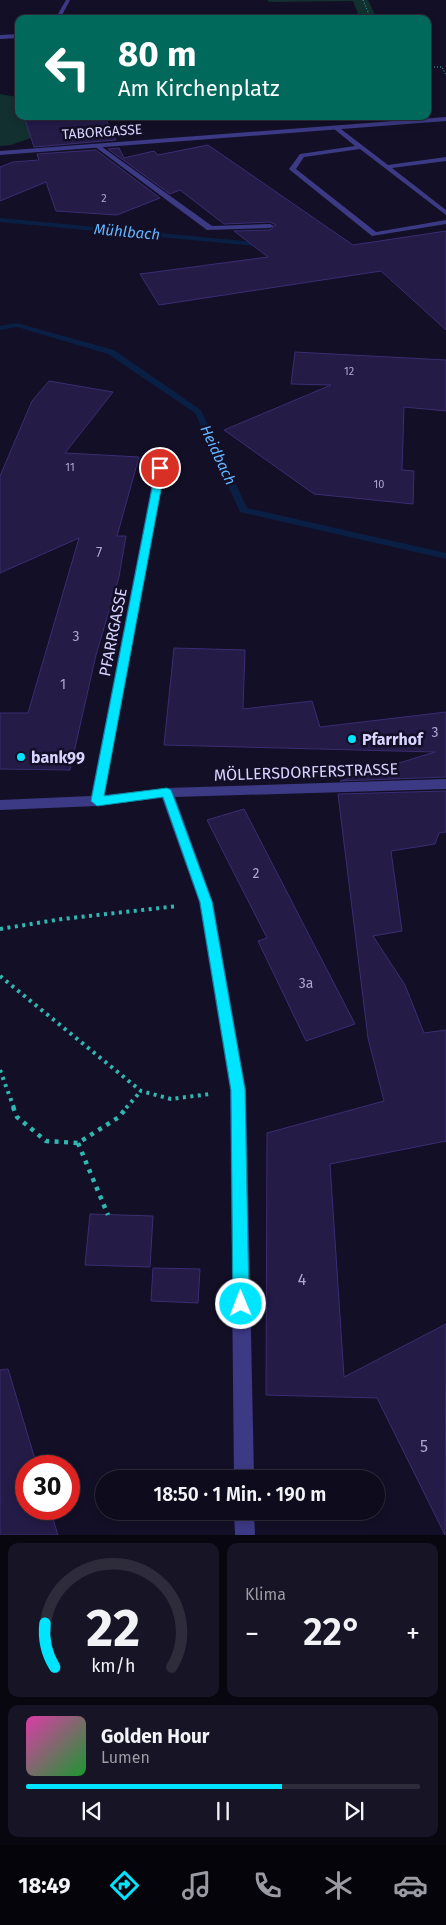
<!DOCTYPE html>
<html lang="de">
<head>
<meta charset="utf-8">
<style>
  body { margin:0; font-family:"Fira Sans",sans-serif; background:#171425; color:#f1f3f6; height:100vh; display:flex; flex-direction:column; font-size:19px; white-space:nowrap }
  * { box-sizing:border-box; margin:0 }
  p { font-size:16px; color:#9b9ba3 }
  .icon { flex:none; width:28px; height:28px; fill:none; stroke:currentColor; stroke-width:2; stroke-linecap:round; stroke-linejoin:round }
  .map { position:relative; height:1535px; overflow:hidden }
  .drawer { display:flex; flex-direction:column; gap:8px; padding:8px; background:#08060f; flex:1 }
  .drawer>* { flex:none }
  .guide { position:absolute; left:15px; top:15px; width:416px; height:105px; border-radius:10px; box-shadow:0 2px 8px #0003,0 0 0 1px #2e2b3b; background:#00695c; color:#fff; overflow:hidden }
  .speed { position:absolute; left:15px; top:1455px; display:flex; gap:10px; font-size:25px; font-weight:700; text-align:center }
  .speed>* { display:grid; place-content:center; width:65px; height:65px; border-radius:50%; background:#0e0b1c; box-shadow:0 2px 8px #0003,0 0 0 1px #2e2b3b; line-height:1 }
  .speed .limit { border:8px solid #d22; background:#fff; color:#111 }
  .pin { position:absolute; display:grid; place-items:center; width:42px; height:42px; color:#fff; margin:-21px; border:2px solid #fff; border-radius:50%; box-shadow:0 1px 5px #0007 }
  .me { position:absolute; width:55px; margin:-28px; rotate:359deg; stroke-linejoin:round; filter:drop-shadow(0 0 4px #0008) }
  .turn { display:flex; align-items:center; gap:18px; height:105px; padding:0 20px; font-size:22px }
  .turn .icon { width:65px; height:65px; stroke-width:2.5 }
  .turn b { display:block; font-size:35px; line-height:42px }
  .big { font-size:38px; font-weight:600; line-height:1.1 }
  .drawer .tile { flex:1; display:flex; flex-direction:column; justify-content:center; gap:8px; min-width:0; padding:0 18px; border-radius:10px; background:#171425 }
  .drawer .dial { align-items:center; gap:0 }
  .dial svg { height:130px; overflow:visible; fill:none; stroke:#2e2b3b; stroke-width:7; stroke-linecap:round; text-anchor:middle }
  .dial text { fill:#f1f3f6; stroke:none }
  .song { display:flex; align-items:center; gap:15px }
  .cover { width:60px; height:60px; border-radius:8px; background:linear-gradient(135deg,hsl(320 70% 55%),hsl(130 70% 35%)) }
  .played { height:5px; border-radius:2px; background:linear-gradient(90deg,#00e5ff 65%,#2e2b3b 65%) }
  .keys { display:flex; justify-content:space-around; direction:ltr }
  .heat { display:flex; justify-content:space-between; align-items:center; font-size:28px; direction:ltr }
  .drawer .tiles { flex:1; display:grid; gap:8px; grid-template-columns:1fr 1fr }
  .tile:last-child { grid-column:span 2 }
  .trip { position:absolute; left:95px; top:1470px; width:290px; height:50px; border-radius:25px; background:#0e0b1c; box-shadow:0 2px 8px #0003,0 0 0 1px #2e2b3b; font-weight:600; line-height:50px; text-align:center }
  .tab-bar { display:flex; height:80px; justify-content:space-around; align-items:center; background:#06040b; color:#9b9ba3 }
  .tab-bar .icon { width:35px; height:35px }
  .tab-bar .current { color:#00e5ff }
  .tab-bar b { font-size:22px; color:#f1f3f6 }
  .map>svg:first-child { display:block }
</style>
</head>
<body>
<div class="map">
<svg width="446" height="1535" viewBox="0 0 446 1535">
  <rect width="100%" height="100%" fill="#130f26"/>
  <g fill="#12302f">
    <path d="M267,0H368L377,19H360L353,1L269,2Z"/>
    <path d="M0,94L17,97L19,116H24L31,138L11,145L0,146Z"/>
  </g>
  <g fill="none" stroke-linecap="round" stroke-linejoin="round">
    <g fill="#0a1f44" fill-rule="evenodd">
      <path d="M0,218L255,242L258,244L255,246L0,222Z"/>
      <path d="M17,323L114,350L201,410L247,508L446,553V559L240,512L195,413L108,354L17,327L0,330V326Z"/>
    </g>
  </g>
  <g fill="#241b47" stroke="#3b2d73">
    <path d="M24,116H104L116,140L34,147Z"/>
    <path d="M208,145L353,245L446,231V330L381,271L159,305L140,274L268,257L234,231L270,230L276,225L270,222L224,224L180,190L170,194L108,149L119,148L124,158L154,151L158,155Z"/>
    <path d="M96,150L160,198L117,215L56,211L46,182L0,201V167L13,162L39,160L37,154Z"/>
    <path d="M295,352L446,360V411L404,407L402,470L414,471L413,504L314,494L224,430L331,385L291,384Z"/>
    <path d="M49,381L113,392L65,453L139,457L117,536H126L119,577L96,655L70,770L0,769V713H28L79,538L0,573V476L32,401Z"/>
    <path d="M174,648L245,650L243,709L312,701L320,727L446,712V777L340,781L435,752L164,745Z"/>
    <path d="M446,791V832L439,833L435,844L391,851L402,931L373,936L405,985L424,1033L446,1030V1141L330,1164L344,1377L446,1324L445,1535L377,1398L266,1395L267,1133L384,1101L368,1038L338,794Z"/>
    <path d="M244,809L355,1024L306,1041L258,941L267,938L207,820Z"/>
    <path d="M90,1214L153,1216L150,1267L85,1265Z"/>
    <path d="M153,1268L200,1269L198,1303L151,1301Z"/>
    <path d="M8,1369L37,1466H26V1509H50L58,1535H0V1370Z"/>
  </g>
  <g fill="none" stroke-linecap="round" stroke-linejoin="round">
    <g stroke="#2fb8b0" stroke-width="1" stroke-dasharray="1 2" stroke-linecap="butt">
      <path d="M363,0L371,19"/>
      <path d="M428,67H442L446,75"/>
    </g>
    <g stroke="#2fb8b0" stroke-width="4" stroke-dasharray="3 4.5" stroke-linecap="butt">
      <path d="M0,929L62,919L178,906"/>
      <path d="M0,976L141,1091L171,1099L210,1094"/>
      <path d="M0,1070L14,1108"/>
      <path d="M126,1108L141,1091"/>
    </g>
    <g stroke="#2fb8b0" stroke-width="4.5" stroke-dasharray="4 5.5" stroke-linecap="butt">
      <path d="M13,1107L17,1117L46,1141L78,1143L119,1117L127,1107"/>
      <path d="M78,1143L108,1215"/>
    </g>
    <g fill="#3d3a85" fill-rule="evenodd">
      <path d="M333,126H337L388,165L446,157V161L392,168L446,210V215L360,149L304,157L296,169L376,232L446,220V224L372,236L290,170L289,169L300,154L355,146L333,128Z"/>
      <path d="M94,144H98L212,226L270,224L274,226L270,228L207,230L94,146Z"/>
    </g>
    <g fill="#3d3a85" fill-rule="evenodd">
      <path d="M66,0H70L60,19H55Z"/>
      <path d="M19,34V38L0,39V35Z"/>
      <path d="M446,117V121L0,155V151Z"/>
      <path d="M160,465L165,468L104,795L167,788L446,779V789L175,797L213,902L246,1090L254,1479H234L230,1090L199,902L162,798L97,806L0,810V800L91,796L155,468Z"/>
      <path d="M234,1511H254L255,1535H235Z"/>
    </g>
  </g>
  <path fill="#00e5ff" stroke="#0095a6" d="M160,465L165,468L104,796L167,788L171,790L212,902L245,1090L249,1304L247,1309L241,1312L236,1309L233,1304L231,1090L200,902L163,797L97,806L91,801L156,468Z"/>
  <g fill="#00e5ff" stroke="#130f26" stroke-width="2">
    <circle cx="352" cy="739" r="5"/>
    <circle cx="21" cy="757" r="5"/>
  </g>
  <g text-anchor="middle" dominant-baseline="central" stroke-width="5" stroke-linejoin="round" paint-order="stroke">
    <g font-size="11" fill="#aca6d1">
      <text x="104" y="198">2</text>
      <text x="349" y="371">12</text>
      <text x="70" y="467">11</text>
      <text x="379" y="484">10</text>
    </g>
    <g font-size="14" fill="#d9d4ff" stroke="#130f26">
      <text transform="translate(102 132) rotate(-4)">TABORGASSE</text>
    </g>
    <g font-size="14" fill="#aca6d1">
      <text x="99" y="552">7</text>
      <text x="76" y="636">3</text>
      <text x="63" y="684">1</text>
      <text x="435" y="732">3</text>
      <text x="256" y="873">2</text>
      <text x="306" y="983">3a</text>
    </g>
    <g font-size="15" font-style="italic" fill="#62b6ff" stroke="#130f26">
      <text transform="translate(127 232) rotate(5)">Mühlbach</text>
      <text transform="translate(218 455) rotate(65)">Heidbach</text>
    </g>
    <g font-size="16" fill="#d9d4ff" stroke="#130f26">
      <text transform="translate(113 632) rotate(-79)">PFARRGASSE</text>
      <text transform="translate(306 772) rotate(-2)">MÖLLERSDORFERSTRASSE</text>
    </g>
    <g font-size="16" font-weight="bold" fill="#d9d4ff" stroke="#130f26" text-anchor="start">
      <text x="362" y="739">Pfarrhof</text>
      <text x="31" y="757">bank99</text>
    </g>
    <g font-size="16" fill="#aca6d1">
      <text x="302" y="1279">4</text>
      <text x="424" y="1446">5</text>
    </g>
  </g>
</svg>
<div class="speed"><div class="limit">30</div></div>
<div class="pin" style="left:160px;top:468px;background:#d93025"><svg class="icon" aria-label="arrive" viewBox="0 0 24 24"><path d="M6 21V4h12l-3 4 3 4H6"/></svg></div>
<svg class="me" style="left:241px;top:1304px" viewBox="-20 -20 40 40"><circle r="17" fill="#00e5ff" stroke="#fff" stroke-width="3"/><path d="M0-11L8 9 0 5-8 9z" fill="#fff"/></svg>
<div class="trip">18:50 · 1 Min. · 190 m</div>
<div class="guide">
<div class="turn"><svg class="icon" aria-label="left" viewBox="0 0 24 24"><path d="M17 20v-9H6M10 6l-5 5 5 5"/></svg><div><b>80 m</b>Am Kirchenplatz</div></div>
</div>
</div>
<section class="drawer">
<div class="tiles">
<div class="tile dial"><svg viewBox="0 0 100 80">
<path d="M14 69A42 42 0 1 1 86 69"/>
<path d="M14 69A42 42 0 0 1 8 42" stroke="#00e5ff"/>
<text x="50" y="56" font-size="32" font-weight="700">22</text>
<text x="50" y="72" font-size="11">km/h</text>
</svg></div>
<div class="tile"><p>Klima</p>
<div class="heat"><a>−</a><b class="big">22°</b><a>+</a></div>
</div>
<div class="tile">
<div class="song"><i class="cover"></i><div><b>Golden Hour</b><p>Lumen</p></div></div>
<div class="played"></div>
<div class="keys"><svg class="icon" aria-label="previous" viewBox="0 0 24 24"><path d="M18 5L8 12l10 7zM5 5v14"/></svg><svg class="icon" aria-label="pause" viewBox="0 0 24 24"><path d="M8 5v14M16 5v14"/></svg><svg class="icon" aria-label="next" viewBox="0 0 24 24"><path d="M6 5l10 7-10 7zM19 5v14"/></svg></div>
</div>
</div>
</section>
<nav class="tab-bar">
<b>18:49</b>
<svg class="icon current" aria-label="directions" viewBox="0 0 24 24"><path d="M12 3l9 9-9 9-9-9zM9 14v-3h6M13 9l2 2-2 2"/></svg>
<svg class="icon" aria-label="music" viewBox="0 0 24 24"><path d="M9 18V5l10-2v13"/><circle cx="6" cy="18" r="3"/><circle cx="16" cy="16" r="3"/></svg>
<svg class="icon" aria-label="phone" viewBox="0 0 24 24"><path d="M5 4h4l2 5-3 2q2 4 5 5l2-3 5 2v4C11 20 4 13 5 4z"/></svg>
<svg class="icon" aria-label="climate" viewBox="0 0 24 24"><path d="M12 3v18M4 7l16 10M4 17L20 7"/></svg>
<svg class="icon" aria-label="car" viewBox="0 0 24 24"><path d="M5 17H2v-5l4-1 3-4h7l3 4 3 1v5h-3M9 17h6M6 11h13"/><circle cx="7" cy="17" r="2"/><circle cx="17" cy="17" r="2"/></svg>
</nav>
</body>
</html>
